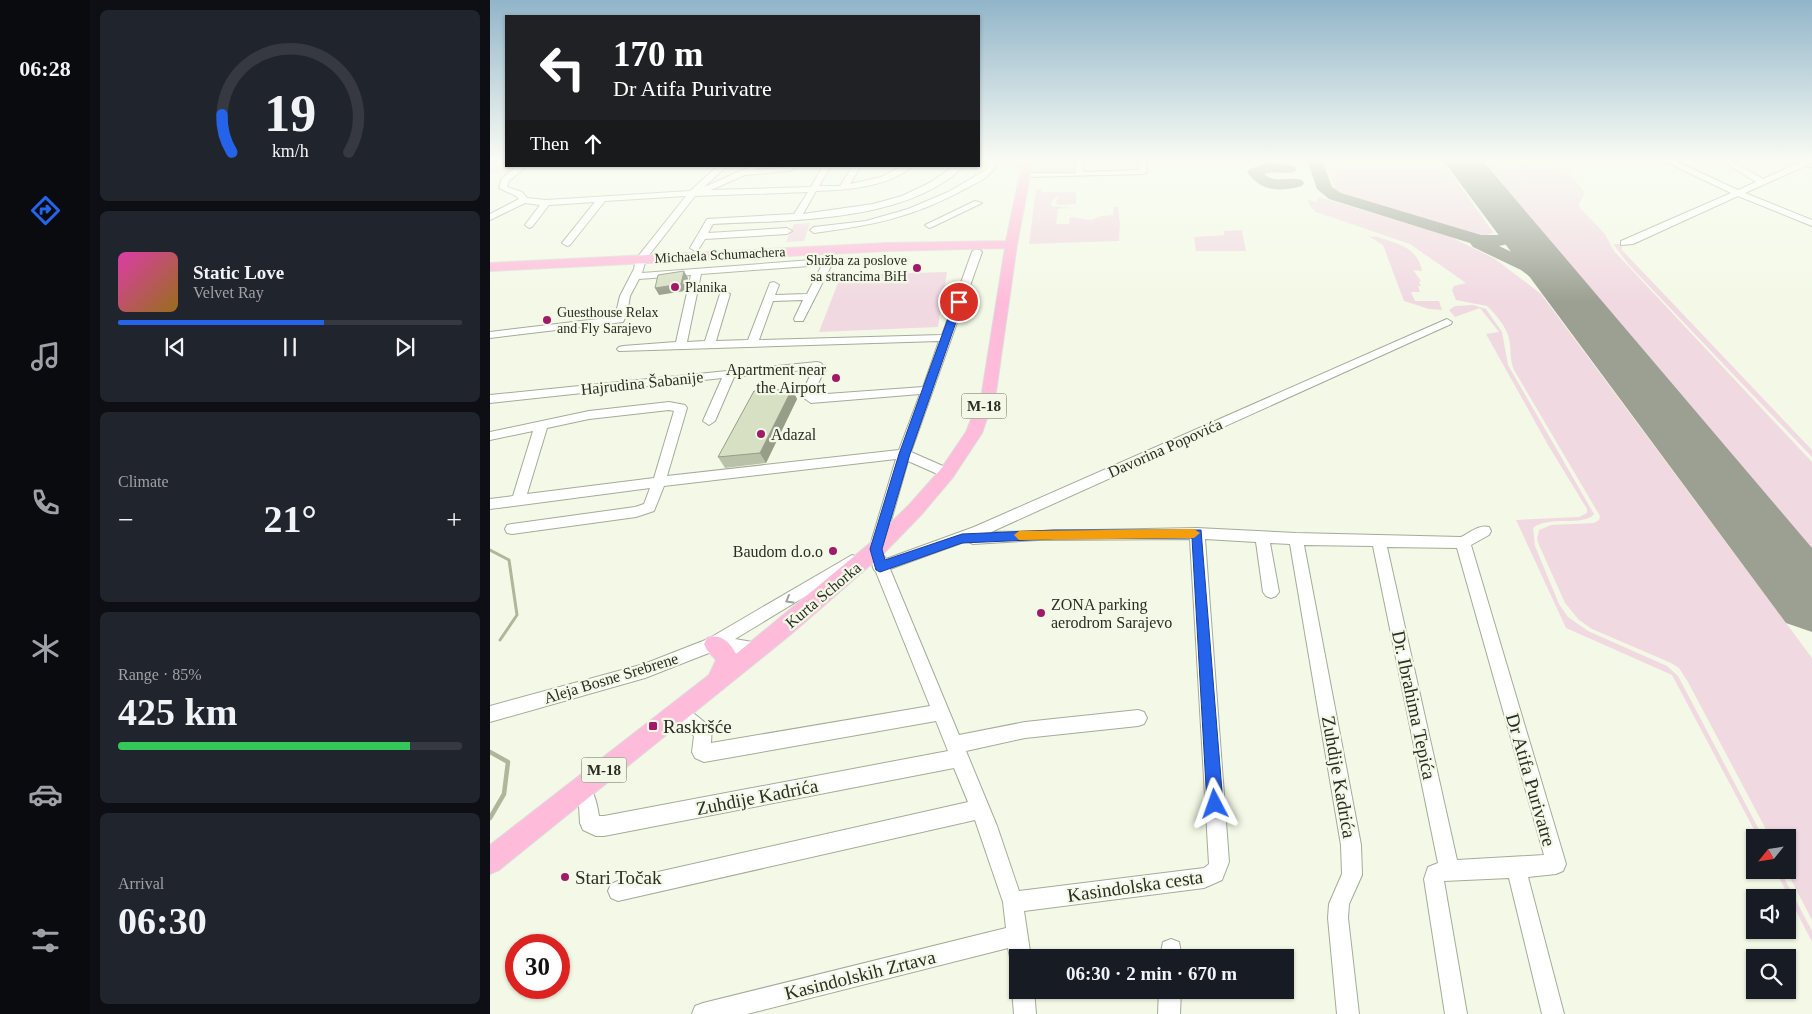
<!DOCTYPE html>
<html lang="en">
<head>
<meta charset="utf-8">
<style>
  body { margin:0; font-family:Georgia,serif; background:#20242c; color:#f1f3f6; height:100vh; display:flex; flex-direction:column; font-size:19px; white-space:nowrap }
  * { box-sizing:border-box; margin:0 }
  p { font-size:16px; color:#9ea1a6 }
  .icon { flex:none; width:28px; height:28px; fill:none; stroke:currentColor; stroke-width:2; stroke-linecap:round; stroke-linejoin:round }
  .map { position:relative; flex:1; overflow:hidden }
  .drawer { display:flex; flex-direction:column; gap:10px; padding:10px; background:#0d0f14; width:400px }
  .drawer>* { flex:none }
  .guide { position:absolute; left:15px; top:15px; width:475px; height:152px; border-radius:0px; box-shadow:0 1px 4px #0004; background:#202124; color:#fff; overflow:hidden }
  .needle { width:32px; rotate:240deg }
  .buttons { position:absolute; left:1256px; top:829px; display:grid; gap:10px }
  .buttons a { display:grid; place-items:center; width:50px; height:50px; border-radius:0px; background:#171b24; box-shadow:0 1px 4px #0004; font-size:25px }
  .speed { position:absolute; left:15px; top:934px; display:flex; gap:10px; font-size:25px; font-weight:700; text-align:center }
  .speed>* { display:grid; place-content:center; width:65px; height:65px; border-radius:50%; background:#171b24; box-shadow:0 1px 4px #0004; line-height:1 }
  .speed .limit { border:8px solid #d22; background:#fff; color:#111 }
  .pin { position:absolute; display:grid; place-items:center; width:42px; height:42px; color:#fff; margin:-21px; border:2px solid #fff; border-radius:50%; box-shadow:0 1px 5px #0007 }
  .me { position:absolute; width:55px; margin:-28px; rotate:356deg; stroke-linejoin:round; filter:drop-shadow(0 0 4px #0008) }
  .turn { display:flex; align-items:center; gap:18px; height:105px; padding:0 25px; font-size:22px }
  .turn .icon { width:65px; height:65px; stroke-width:2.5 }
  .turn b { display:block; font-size:35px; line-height:42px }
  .then { display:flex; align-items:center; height:48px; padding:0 25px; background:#0003; gap:10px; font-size:19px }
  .big { font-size:38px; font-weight:700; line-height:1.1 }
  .drawer .widget { flex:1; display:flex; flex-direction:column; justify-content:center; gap:8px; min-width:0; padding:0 18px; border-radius:8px; background:#20242c }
  .drawer .dial { align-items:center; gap:0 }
  .dial svg { height:130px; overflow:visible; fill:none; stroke:#363941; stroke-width:7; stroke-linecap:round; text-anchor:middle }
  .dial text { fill:#f1f3f6; stroke:none }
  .song { display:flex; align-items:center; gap:15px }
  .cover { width:60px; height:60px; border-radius:8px; background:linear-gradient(135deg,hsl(320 70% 55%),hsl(40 70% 35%)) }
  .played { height:5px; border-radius:2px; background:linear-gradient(90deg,#2563eb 60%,#363941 60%) }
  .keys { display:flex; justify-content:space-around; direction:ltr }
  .heat { display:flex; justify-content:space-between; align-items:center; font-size:28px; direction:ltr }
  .charge { height:8px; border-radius:4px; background:linear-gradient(90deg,#34c759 85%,#363941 0) }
  .trip { position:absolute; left:519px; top:949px; width:285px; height:50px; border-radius:0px; background:#171b24; box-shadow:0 1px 4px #0004; font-weight:700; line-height:50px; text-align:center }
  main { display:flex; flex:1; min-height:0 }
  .tabs { display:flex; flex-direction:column; width:90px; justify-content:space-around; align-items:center; background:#090b0e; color:#9ea1a6 }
  .tabs .icon { width:35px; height:35px }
  .tabs .on { color:#2563eb }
  .tabs b { font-size:22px; color:#f1f3f6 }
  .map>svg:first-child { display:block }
</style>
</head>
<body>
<main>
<nav class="tabs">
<b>06:28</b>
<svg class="icon on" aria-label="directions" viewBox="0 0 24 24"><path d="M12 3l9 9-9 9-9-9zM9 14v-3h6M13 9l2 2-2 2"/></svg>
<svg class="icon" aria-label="music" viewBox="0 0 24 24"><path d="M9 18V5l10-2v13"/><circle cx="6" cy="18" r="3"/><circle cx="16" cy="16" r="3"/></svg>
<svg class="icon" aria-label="phone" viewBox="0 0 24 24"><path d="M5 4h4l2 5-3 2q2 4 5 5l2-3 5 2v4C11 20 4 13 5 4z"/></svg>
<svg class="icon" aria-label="climate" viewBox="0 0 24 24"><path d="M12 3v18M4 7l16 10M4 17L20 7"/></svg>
<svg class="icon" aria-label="car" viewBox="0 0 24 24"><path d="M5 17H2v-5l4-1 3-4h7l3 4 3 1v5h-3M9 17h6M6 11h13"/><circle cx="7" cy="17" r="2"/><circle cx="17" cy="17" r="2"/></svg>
<svg class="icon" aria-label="filters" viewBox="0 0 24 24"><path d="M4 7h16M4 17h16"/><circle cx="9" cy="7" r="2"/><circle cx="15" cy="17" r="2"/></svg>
</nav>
<section class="drawer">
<div class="widget dial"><svg viewBox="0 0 100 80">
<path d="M14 69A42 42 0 1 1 86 69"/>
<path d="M14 69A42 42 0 0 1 8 46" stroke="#2563eb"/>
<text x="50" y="56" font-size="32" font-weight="700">19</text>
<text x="50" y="72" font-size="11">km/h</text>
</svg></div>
<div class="widget">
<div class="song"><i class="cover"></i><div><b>Static Love</b><p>Velvet Ray</p></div></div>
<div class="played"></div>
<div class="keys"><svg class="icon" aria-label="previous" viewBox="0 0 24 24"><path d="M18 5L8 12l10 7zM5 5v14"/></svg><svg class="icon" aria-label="pause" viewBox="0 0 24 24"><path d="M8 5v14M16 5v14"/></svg><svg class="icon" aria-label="next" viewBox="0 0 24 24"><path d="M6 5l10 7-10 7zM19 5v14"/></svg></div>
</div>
<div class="widget"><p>Climate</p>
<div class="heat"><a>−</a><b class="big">21°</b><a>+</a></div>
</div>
<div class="widget"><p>Range · 85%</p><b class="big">425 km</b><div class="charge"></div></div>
<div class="widget"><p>Arrival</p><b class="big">06:30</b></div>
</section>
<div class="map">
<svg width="1322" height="1014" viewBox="0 0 1322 1014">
  <rect width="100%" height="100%" fill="#f3f9e6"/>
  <g fill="#f1d9e2">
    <path d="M0,160H16V166H30L20,173H0Z"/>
    <path d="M549,160H586V168L581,171L551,172L548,171Z"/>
    <path d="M832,160H951L1003,232L1001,234L990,236L982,235L854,195L846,190Z"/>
    <path d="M987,160H1067L1094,191V195L1089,204V207L1115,234L1124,251L1322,462V559Z"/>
    <path d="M546,189H551V192H586V203L585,204L568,205L566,202L569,195L562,201L561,206L581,208L568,209L566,224H579L580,217L601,220L612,216L623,215L624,207H628L630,224L629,241L539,244Z"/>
    <path d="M829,197L959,236L1005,259L1051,294L1322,658V920L1296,870L1298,838L1280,837L1198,682L1189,668L1181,663L1102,629L1089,620L1075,603L1049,545L1047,539L1049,530L1061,525L1104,523L1109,520L1110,516L1024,370C1019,359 1022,347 1018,335C1015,326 1005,313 997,306L966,300L962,290L964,286L976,283L920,244L826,212L819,205L818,200L826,202Z"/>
    <path d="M320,223L314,241L296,242L304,224Z"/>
    <path d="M752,230L756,251H706L704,237L734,235V231Z"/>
    <path d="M878,236L883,237L885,236C906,243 928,247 932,271L923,270L931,281L929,282L931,286H928L930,292H921L925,301H949L952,310L939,309L914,301L893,245Z"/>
    <path d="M1123,244H1132V250L1322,450V457L1139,265Z"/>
    <path d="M457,272L448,327L329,332L351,275Z"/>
    <path d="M983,305L996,309L1012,332L1018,365L1104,514C1095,527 1058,515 1043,528L1045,546L1069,604L1078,617L1098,631L1177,666L1188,676L1273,837H1268L1182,675L1076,628L1026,520L1089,517L1097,513V509L1058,445L996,334L1009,332L990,308L965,317L959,310L965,306Z"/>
    <path d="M1285,870H1290L1322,931V942Z"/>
  </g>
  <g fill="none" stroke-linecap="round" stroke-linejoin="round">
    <path stroke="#aeb79a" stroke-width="2" d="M1303,160L1322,168"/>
    <path stroke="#aeb79a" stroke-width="3" d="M0,550L19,560L27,615L10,640"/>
    <path stroke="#aeb79a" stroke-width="4.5" d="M0,752L18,762L14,794L0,818"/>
    <g fill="#9ca093" fill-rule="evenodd">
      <path d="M817,160H832L842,187L851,193L991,235H1009L1016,232L1019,223H1031C1041,238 1021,244 1009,246L1043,262L1090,296L1093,300L1090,304L1083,306L1076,304L1031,270L983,247L980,243L839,199L827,189Z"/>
      <path d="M779,162L804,166L807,169L804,172C794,175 784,170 774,174C785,184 798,176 812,180L814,183L812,186C790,192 771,192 757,172L760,169Z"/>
    </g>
    <path fill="#9ca093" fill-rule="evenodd" d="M953,160H992L1322,548V632L1296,623Z"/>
    <g stroke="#a5ab99" stroke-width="2">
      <g id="minor">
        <path d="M500,160H508C504,176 488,182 475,189C421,218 384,225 324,233L320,230L324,227L376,221L418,209L458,192L496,170Z"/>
        <path d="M586,160H594L593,172L649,170L648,160H656L657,172L653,174L536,177L532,175L536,173H585Z"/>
        <path d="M1172,160H1183L1248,190L1266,182L1231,160H1241L1273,179L1315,160H1322V163L1255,193L1322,220V226L1248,196L1143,244L1131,245V241L1241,193Z"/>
        <path d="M28,166H37L19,181L17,187L32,192L37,198L56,200L200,191L228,166H237L214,187C230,181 255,166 270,166L265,170L300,167L304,169L300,171L255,175L221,190L321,187L333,166H341L329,186H350L363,166H371L360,184L391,177L412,166H423C398,187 358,190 326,191L313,214L383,204L412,196L441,182L464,166H474C416,223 299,220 223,224L218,233L297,228L302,231L297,234L215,239L208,250L205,251L200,248L217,219L304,214L318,192L205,196L156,259L152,273L335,259L342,264L313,321H305L304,319L313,300L283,301L269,340L452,335L482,252L484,250H490L492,252L421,452L462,470L464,473L462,476H452L418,461L393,549L391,553L386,555L381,553L379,549L406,459L174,486L164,511L146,517L22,534L17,533L15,529L17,525L22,524L145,507L154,504L160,488L0,509V499L23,496L43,431L0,440V432L99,411L179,402L195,405L197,408L177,476L409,450L430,394L321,403L311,396L323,369L244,377L225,421L219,425L213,421L232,378L0,403V395L327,362L331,363L335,368L323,395L433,387L449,341L129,351L127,349L129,347L133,346L186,342L201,275L149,279L140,296L137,314L133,322L0,338V332L125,317L130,296L144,269L146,259L196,196L115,201L80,245L77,246L72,243L105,202L59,205L42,227L39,228L35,225L50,205L35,203L0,220V214L29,199L26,196L9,188L12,178ZM332,265L317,294L285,295L289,285L284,282L280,283L258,340L226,341L240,294L235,291L230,294L215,341L197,342L211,274ZM179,410L184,411L164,478L37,494L57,428L99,419Z"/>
        <path d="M485,201L492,203L442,227L439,228L435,225Z"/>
        <path d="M957,319L962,322L961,324L501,532L707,528L806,533L971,537C979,533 989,524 999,527L1001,531L999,535L981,545L1076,864L1073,871L1066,874L1038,877L1074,1014H1052L1019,878L954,881L977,1014H955L934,879L938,867L948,863L883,546L814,545L871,845L872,875L859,904L858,918L869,1014H847L838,918L839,904L852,874L851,845L800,544L780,543L789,592L786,596L781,598L776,596L773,592L766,542L715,539L739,862L732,880L714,888L534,911L541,958H528V968L522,966L518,948L257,1014H202L205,1006L213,1003L516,928L513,902L485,820L128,901L121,898L118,891L121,884L128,881L478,802L464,768L114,836H106L93,830L90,823L89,805L81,790L83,783L90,781C104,786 107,803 109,816H114L458,751L446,721L214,762L205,758L202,752L204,736L182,718L179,712L182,706L188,704C196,707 218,723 221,730C222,735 221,739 221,743L440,706L386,572C382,569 381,561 384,556L389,554L394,556L396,559L484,527ZM700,539L719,864L714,868L529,891L507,826L476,751L535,738L648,726L654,724L657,718L654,712L648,710L535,722L469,735L400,569L477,541L483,544L548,540ZM897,547L967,548L1054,855L967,860Z"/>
        <path d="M362,555L367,557L369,561L367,565L245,639L274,644L276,649L274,654L268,656L224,651L155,678L0,722V706L154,664L218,639Z"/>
        <path d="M681,939L689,942L692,958H670L673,942Z"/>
        <path d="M528,981V990H544L546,1014H524L522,990Z"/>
        <path d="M669,990H691L690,1014H668Z"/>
      </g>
    </g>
    <g stroke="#dddddc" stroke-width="2">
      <path id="major" d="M533,160H543L527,244L506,392L492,433L463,477L431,515L393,554L300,635L9,870L0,874V845L219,675L226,660L217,650L214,644L217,638C230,633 240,642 246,654L379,544L419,505L451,469L476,432L492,392L515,248L397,251L0,271V263L397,243L516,241Z"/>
    </g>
    <use href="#minor" fill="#fff" fill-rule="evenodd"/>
    <use href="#major" fill="#ffbcda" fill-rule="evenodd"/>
  </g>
  <path fill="#b9c1a8" d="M302,389L307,399L276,463L235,468L228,457Z"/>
  <g fill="#969d88">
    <path d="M194,271L198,278L195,291L169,295L165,288Z"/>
    <path d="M302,389L307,399L276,463L270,453Z"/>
  </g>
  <g fill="#d7e0c3" stroke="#969d88">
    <path d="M194,271L191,284L165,288L168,275Z"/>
    <path d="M302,389L270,453L228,457L264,391Z"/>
  </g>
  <defs><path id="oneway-chevron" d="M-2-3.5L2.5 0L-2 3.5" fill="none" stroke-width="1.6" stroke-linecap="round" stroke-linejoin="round" transform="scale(1.25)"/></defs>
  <use stroke="#9fa09d" href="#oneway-chevron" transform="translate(299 600) rotate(150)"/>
  <linearGradient id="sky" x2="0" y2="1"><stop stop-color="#91b5c9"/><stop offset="0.53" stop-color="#fafcf4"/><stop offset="1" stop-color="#fafcf4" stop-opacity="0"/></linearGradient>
  <rect width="1322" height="302" fill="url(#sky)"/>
  <path fill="#2563eb" stroke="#184099" d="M469,299L473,302L420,454L392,549L395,560L472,534L564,530H711L733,804L731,809L725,812L720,809L717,804L702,538L564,539L472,543L390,572L386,570L380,549L409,454L464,302Z"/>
  <path fill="#f59e0b" d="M704,529L710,533L704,538L529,540L524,535L529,531Z"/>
  <g fill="#a11a67" stroke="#f3f9e6" stroke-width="2">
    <circle cx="427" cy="268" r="5"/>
    <circle cx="185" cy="287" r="5"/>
    <circle cx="57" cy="320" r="5"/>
    <circle cx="346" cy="378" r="5"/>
    <circle cx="271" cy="434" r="5"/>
    <circle cx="343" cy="551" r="5"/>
    <circle cx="551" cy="613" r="5"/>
    <rect x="158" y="721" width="10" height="10" rx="2.5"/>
    <circle cx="75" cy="877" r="5"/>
  </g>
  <g text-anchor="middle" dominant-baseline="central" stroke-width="4.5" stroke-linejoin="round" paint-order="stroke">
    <g font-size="14" fill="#2a2d26" stroke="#f3f9e6">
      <text transform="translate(230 255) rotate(-3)">Michaela Schumachera</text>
    </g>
    <g font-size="14" fill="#2a2d26" stroke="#f3f9e6" text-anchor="start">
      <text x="417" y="260" text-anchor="end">Služba za poslove<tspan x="417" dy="16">sa strancima BiH</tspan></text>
      <text x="195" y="287">Planika</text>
      <text x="67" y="312">Guesthouse Relax<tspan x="67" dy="16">and Fly Sarajevo</tspan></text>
    </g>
    <g fill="#f3f9e6" stroke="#666a60" stroke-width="1">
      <rect x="471.5" y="393.5" width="45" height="25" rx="4"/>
      <rect x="91.5" y="757.5" width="45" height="25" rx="4"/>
    </g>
    <g font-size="15" font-weight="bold" fill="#2a2d26">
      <text x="494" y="406">M-18</text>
      <text x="114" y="770">M-18</text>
    </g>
    <g font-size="16" fill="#2a2d26" stroke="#f3f9e6" text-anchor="end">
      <text x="336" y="369">Apartment near<tspan x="336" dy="18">the Airport</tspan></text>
      <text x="281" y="434" text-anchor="start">Adazal</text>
      <text x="333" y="551">Baudom d.o.o</text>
      <text x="561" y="604" text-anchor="start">ZONA parking<tspan x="561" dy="18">aerodrom Sarajevo</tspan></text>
    </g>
    <g font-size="16" fill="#2a2d26" stroke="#f3f9e6">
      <text transform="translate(152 383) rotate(-6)">Hajrudina Šabanije</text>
      <text transform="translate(675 448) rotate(-24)">Davorina Popovića</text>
      <text transform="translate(333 595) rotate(-40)">Kurta Schorka</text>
      <text transform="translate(121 678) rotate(-17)">Aleja Bosne Srebrene</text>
    </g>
    <g font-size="19" fill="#2a2d26" stroke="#f3f9e6">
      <text transform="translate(924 705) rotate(78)">Dr. Ibrahima Tepića</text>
      <text transform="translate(849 777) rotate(80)">Zuhdije Kadrića</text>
      <text transform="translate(1041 780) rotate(74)">Dr Atifa Purivatre</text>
      <text transform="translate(267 797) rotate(-11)">Zuhdije Kadrića</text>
      <text transform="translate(645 886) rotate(-8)">Kasindolska cesta</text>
      <text transform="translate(370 975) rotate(-14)">Kasindolskih Zrtava</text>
    </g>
    <g font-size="19" fill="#2a2d26" stroke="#f3f9e6" text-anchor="start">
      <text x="173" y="726">Raskršće</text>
      <text x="85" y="877">Stari Točak</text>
    </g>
  </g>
</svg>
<div class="buttons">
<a><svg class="needle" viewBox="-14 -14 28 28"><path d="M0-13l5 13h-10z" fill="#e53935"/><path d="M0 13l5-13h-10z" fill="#9ea1a6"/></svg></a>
<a><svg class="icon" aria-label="sound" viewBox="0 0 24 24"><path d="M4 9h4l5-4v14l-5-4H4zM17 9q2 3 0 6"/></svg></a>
<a><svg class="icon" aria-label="search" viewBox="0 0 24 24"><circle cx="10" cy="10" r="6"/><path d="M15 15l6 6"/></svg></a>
</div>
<div class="speed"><div class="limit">30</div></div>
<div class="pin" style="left:469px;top:302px;background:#d93025"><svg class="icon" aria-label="arrive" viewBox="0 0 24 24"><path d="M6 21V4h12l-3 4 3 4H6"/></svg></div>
<svg class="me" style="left:725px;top:804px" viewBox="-20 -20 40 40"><path d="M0-17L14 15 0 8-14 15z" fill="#2563eb" stroke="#fff" stroke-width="4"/></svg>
<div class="trip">06:30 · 2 min · 670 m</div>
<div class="guide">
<div class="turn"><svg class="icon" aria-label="left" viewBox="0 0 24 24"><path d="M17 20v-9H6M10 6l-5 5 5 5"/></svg><div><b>170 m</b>Dr Atifa Purivatre</div></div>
<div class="then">Then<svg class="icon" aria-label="ahead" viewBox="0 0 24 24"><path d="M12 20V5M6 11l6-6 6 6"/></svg></div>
</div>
</div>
</main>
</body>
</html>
